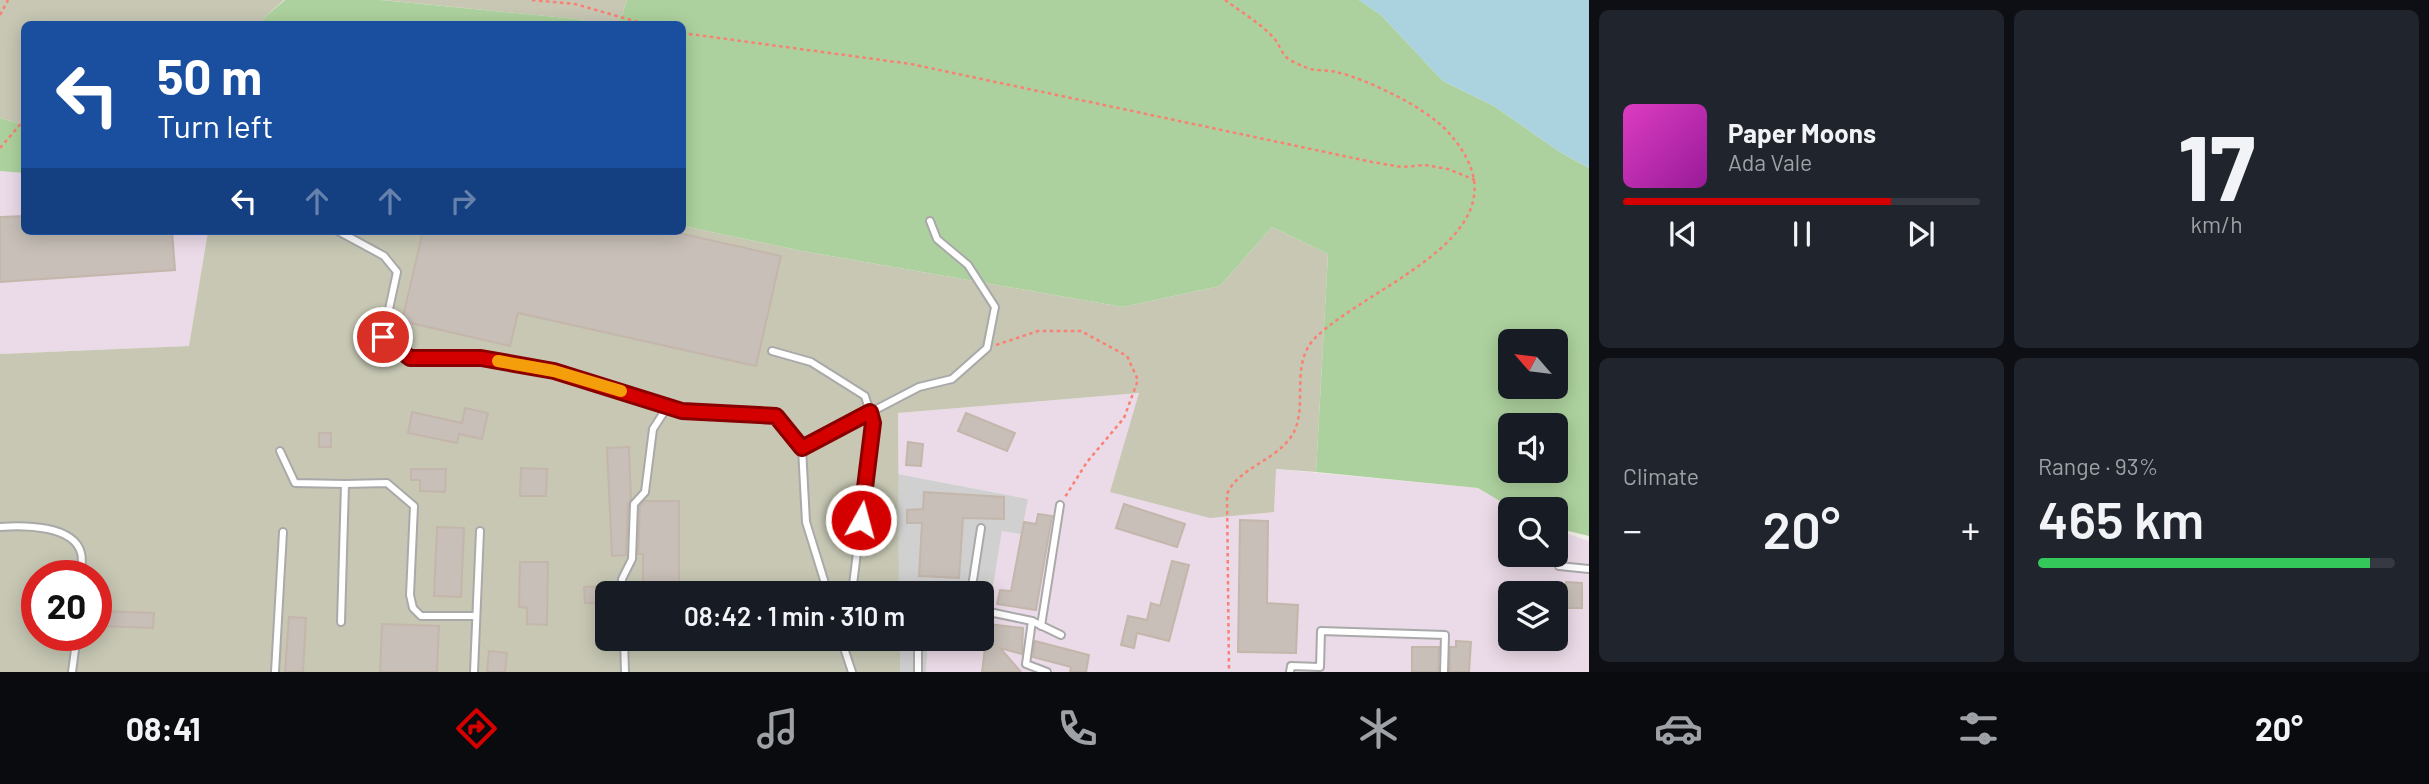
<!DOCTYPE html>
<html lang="en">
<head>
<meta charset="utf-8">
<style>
  body { margin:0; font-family:Barlow,sans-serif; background:#20242c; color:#f1f3f6; height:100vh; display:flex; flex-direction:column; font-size:26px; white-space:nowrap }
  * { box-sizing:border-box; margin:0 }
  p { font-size:23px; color:#9ea1a6 }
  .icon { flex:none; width:38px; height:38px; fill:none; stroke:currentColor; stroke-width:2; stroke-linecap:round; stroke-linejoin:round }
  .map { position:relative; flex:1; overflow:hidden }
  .details { display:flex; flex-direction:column; gap:10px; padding:10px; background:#0d0f14; width:840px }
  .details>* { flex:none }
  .banner { position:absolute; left:21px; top:21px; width:665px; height:214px; border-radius:10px; box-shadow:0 4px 18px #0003; background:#1a4fa0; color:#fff; overflow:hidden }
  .needle { width:46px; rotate:298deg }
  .controls { position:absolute; left:1498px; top:329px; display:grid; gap:14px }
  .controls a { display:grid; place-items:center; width:70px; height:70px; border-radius:10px; background:#171b24; box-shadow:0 4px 18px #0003; font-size:35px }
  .speed { position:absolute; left:21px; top:560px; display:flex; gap:14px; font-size:35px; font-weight:700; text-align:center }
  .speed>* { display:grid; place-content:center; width:91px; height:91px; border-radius:50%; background:#171b24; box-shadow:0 4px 18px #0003; line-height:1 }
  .speed .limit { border:10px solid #d22; background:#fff; color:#111 }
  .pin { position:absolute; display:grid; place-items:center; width:60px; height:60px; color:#fff; margin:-30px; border:4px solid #fff; border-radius:50%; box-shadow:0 2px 7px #0007 }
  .me { position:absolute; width:77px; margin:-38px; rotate:7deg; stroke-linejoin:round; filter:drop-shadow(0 0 5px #0008) }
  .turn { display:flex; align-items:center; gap:24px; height:147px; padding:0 21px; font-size:32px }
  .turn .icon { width:91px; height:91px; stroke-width:2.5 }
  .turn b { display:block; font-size:49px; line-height:60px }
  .lanes { display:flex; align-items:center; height:66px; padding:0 21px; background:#0003; justify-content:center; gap:35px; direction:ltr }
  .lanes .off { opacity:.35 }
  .big { font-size:52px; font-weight:600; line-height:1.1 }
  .details .widget { flex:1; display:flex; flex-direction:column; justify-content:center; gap:10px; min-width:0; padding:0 24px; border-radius:10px; background:#20242c }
  .details .dial { align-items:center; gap:0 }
  .dial b { font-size:91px; line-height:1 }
  .song { display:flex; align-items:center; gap:21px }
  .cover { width:84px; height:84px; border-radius:10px; background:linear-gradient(135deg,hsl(310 70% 55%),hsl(300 70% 35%)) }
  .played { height:7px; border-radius:4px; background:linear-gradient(90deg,#d40000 75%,#363941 75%) }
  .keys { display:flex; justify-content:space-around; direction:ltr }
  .heat { display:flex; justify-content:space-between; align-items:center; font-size:38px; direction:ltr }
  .charge { height:10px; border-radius:5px; background:linear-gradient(90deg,#34c759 93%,#363941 0) }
  .details .tiles { flex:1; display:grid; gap:10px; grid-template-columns:repeat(2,1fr) }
  .trip { position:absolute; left:595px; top:581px; width:399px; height:70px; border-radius:10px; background:#171b24; box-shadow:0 4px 18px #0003; font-weight:600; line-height:70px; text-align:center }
  .dock { display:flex; height:112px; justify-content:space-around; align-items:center; background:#090b0e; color:#9ea1a6 }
  .dock .icon { width:49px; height:49px }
  .dock .on { color:#d40000 }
  .dock b { font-size:32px; color:#f1f3f6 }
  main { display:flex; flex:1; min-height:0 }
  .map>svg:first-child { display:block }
</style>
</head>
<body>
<main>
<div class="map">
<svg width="1589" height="672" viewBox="0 0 1589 672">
  <rect width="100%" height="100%" fill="#f2efe9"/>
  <g fill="#ebdbe8" fill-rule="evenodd">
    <path d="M0,171L24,173V231H208L189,346L0,354Z"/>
    <path d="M1140,393L1276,469L1478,488L1513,509H1510V555H1556V530L1589,541V672H926L928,639H982V623L990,605L1002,531L1028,499L898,474V413ZM1510,593H1556V639H1510Z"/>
  </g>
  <g fill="#d0d0d0">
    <path d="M898,474L1028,499L1021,534L1002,531L990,605L982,623V593H899Z"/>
    <path d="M900,639H928L926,672H900Z"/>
  </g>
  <g fill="#c7c7b4" fill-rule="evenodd">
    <path d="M0,0H284L265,17L262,24H24V125L0,118Z"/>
    <path d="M382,0H627L622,15L615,24H597L577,19Z"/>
    <path d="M683,226L802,251L1123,307L1220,286L1272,227L1328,254L1316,472L1276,469L1274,512L1210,518L1110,492L1139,393L898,413L899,593H607V639H900V672H0V354L189,346L208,231H682ZM37,576H96V635H37Z"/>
  </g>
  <g fill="#add19e" fill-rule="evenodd">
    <path d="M285,0H381L577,19L597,24H262L265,17Z"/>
    <path d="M627,0H1359L1381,15L1443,81L1494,106L1560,152L1589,168V536L1556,528V509H1513L1478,488L1316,472L1328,254L1272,227L1220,286L1123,307L802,251L683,226L682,24H615L622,15ZM1510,341H1556V387H1510ZM1510,425H1556V471H1510Z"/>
    <path d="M0,118L24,125V173L0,171Z"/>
  </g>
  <path fill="#aad3df" d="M1359,0H1589V168L1560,152L1494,106L1443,81L1381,15Z"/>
  <g fill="#c7bfb8" stroke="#c4b6ab" stroke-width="2">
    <path d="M24,216V231H172L175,270L0,282V217Z"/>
    <path d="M423,231H670L781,256L756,366L518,313L510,346L402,321Z"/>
    <path d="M465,408L488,413L482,439L459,434L457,443L408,433L412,412L462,423Z"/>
    <path d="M966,413L1015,433L1007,451L958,431Z"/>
    <rect x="319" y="433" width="12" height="14"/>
    <path d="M908,442L923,444L921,466L906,465Z"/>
    <path d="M629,447L631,499L628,504L626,555L612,556L607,448Z"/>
    <path d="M521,468L547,469L546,496H520Z"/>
    <path d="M411,469H446L445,492L420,491V480H411Z"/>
    <path d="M924,492L1004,497V519L963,518L959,578L919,576L922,523H907V510L923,509Z"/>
    <path d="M644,501H679V586H643V554H638L640,506Z"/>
    <path d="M1124,504L1185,524L1177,547L1116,528Z"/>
    <path d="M1038,514L1052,516L1036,610L997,604L1000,590L1011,591L1024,522L1036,524Z"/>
    <path d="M1240,520L1268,521L1267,603L1298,605L1296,653L1238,652Z"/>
    <path d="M437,527L464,528L461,597L434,596Z"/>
    <path d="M1172,561L1189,565L1169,641L1137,633L1134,648L1121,645L1128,616L1147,620L1151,603L1160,606Z"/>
    <path d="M520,562H548L547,625L527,624V608L519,607Z"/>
    <path d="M1566,582L1582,583V608H1566Z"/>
    <path d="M602,586L603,603H585L584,587Z"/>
    <path d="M101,611L154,613L153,628L100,626Z"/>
    <path d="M289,617L306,618L303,672H285Z"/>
    <path d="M382,624L439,626L437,672H380Z"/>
    <path d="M988,624L1023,628L1022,654L1000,648L1021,672H982Z"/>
    <path d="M1035,641L1089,655L1086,672H1070L1071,667L1033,657Z"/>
    <path d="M1456,641L1471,642L1469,672H1450V647H1456Z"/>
    <path d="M1412,647H1439L1438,672H1412Z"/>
    <path d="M489,651L507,653L505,672H487Z"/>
  </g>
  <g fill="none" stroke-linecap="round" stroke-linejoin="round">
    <g stroke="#a9a9a9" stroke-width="10">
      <g id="lane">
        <path d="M338,231L384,256L397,272L383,337L410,358H481L554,371L682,410L776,416L802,448L806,522L828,593"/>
        <path d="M772,351L811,362L865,396L873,423L852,593"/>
        <path d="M802,448L919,387L952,379L987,348L995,307L968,265L937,239L930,221"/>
        <path d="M280,451L295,483L345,484"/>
        <path d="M0,527C23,525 74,525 81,553C83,559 81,569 81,576"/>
        <path d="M1559,566L1589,569"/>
        <path d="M623,593L622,579L632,559L634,504L645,492L653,429L668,406"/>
        <path d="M935,593H941"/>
        <path d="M971,593L981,528"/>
        <path d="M994,613L1032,621L1061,635"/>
        <path d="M1032,621L1026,664L1047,672"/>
        <path d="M341,622L345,484L387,483L414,506L410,595L413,608L421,616H476"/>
        <path d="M1041,626L1060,505"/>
        <path d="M624,639L625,672"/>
        <path d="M841,639L852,672"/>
        <path d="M918,639V672"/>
        <path d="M72,672L77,635"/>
        <path d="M275,672L283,532"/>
        <path d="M474,672L480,531"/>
        <path d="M1290,672L1291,666L1320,667L1321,631L1445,635L1444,672"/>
      </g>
    </g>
    <g stroke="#fa8072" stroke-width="2.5" stroke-dasharray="3.5 3.5" stroke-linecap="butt">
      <path d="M532,0L575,4L645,24"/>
      <path d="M1225,0C1240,11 1258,22 1271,35C1278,41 1280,50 1286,57C1291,61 1299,65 1305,67C1314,72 1326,69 1336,72C1367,79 1425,107 1447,131C1540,232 1372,282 1315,338C1292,362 1305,396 1297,424C1287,459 1240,464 1227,494L1229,672"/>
      <path d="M0,15L8,0"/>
      <path d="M682,33L911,64L1372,162L1402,167L1425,165L1448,169L1475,180"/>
      <path d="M0,148L24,120"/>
      <path d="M996,345L1038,331H1081L1127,356L1138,380L1124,418L1087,462L1065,497"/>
    </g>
    <use href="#lane" stroke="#fff" stroke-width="6"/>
  </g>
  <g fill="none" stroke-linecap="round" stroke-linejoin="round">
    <g stroke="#8a0000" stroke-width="18">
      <path id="route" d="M383,337L410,358H481L554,371L682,411L776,416L802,448L870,412L873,423L861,520"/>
    </g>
    <use href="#route" stroke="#d40000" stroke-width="12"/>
    <path stroke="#f59e0b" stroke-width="12" d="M498,361L554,371L621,391"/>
  </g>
</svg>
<div class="controls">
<a><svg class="needle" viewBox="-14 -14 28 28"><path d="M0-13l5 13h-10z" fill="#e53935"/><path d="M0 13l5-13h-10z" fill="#9ea1a6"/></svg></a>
<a><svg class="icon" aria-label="sound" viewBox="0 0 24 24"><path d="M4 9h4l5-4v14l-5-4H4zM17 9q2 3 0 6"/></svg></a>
<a><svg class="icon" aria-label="search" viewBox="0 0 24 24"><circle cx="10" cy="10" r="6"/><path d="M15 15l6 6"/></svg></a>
<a><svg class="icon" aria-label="layers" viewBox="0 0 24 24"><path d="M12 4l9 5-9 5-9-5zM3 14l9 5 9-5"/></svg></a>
</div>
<div class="speed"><div class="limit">20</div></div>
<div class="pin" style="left:383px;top:337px;background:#d93025"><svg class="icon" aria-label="arrive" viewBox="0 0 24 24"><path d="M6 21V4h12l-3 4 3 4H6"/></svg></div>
<svg class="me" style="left:861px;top:520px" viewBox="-20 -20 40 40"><circle r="17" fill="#d40000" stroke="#fff" stroke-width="3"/><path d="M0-11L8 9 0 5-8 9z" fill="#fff"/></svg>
<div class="trip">08:42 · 1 min · 310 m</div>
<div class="banner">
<div class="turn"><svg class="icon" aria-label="left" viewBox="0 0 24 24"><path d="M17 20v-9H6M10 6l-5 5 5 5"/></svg><div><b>50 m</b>Turn left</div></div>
<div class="lanes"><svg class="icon" aria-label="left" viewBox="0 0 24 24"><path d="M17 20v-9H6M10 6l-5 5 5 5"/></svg><svg class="icon off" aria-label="ahead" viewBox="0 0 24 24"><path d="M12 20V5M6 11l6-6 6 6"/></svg><svg class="icon off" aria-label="ahead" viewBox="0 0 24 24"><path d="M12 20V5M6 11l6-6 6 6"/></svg><svg class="icon off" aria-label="right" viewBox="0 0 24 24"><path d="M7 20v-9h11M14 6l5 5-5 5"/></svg></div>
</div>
</div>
<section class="details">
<div class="tiles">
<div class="widget">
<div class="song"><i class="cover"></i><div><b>Paper Moons</b><p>Ada Vale</p></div></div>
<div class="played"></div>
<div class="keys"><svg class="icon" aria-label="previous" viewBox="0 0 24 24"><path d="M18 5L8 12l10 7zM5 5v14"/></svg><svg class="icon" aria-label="pause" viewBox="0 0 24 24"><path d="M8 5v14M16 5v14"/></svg><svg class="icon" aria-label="next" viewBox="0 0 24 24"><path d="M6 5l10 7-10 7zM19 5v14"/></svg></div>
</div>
<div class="widget dial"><b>17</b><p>km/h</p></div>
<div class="widget"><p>Climate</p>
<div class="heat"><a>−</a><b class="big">20°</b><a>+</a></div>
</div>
<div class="widget"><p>Range · 93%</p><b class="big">465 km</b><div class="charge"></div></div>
</div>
</section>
</main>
<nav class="dock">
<b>08:41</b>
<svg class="icon on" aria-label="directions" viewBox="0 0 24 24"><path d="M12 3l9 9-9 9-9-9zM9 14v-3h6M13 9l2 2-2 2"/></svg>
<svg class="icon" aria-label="music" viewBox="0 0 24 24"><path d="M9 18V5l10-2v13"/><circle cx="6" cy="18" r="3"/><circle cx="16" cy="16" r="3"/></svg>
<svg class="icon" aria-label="phone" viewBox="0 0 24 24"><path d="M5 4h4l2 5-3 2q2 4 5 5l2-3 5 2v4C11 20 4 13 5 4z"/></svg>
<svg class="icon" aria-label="climate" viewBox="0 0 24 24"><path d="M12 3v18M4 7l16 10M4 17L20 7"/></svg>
<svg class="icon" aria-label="car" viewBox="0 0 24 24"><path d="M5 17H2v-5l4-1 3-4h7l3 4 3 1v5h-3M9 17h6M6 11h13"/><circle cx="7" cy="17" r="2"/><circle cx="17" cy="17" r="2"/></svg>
<svg class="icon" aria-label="filters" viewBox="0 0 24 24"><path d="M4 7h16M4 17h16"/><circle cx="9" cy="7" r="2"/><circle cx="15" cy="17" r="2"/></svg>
<b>20°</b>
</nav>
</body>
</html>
